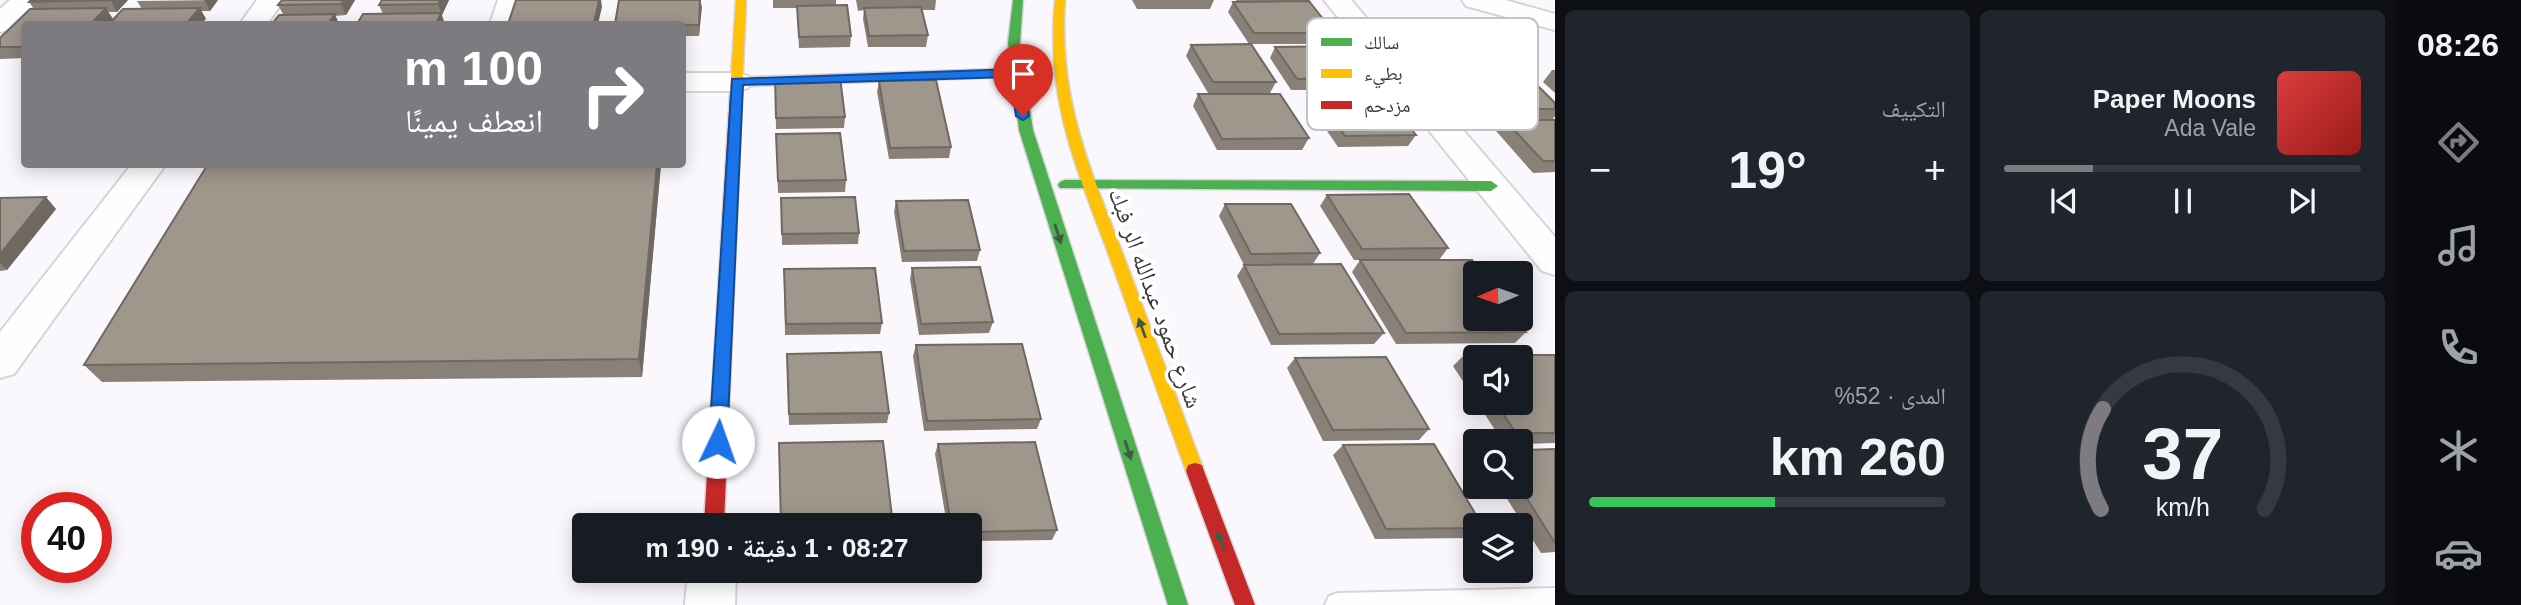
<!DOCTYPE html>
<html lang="ar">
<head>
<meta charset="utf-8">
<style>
  body { margin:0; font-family:Helvetica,"Noto Naskh Arabic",sans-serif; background:#20242c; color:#f1f3f6; direction:rtl; height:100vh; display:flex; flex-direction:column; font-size:26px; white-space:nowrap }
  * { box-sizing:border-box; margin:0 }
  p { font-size:23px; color:#9ea1a6 }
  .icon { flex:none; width:38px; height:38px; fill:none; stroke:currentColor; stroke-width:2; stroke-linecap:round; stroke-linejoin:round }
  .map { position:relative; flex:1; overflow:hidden; direction:ltr }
  .side { display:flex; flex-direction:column; gap:10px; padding:10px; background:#0d0f14; width:840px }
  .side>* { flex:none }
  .guide { position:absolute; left:21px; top:21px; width:665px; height:147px; border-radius:7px; box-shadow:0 4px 18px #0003; direction:rtl; background:#7d7b7f; color:#fff; overflow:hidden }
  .needle { width:46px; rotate:268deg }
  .tools { position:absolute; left:1463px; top:261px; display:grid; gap:14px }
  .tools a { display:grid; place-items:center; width:70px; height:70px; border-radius:7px; background:#171b24; box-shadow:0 4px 18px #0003; font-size:35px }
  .speed { position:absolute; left:21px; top:492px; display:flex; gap:14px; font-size:35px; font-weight:700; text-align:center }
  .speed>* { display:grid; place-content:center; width:91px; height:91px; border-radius:50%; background:#171b24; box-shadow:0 4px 18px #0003; line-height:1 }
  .speed .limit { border:10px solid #d22; background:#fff; color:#111 }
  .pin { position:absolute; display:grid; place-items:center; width:60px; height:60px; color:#fff; margin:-72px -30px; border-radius:50% 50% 50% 0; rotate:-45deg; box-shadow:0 0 7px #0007 }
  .pin .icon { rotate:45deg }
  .me { position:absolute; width:77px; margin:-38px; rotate:3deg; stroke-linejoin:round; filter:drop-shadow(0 0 5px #0008) }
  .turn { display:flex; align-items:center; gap:24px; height:147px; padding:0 28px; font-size:32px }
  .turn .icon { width:91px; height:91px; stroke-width:2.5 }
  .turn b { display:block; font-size:49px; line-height:60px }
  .big { font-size:52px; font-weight:700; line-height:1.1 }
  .side .widget { flex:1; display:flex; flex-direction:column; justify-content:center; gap:10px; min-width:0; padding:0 24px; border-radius:10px; background:#20242c }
  .side .dial { align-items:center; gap:0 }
  .dial svg { height:182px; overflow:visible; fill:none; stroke:#363941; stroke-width:7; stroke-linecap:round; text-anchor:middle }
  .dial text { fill:#f1f3f6; stroke:none }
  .song { display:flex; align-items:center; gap:21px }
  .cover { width:84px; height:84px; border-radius:10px; background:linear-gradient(135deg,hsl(0 70% 55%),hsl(0 70% 35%)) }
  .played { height:7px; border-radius:4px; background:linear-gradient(90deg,#7d7b7f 25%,#363941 25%) }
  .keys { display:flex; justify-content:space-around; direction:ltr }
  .heat { display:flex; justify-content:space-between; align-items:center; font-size:38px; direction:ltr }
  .charge { height:10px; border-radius:5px; background:linear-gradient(90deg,#34c759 52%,#363941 0) }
  .side .tiles { flex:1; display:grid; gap:10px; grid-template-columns:repeat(2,1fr) }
  .trip { position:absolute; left:572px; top:513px; width:410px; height:70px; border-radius:7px; background:#171b24; box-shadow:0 4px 18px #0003; font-weight:700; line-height:70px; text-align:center; direction:rtl }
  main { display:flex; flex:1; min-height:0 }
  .dock { display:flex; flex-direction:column; width:126px; justify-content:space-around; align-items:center; background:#090b0e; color:#9ea1a6 }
  .dock .icon { width:49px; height:49px }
  .dock .on { color:#7d7b7f }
  .dock b { font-size:32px; color:#f1f3f6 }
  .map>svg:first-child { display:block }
</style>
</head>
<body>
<main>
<nav class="dock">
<b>08:26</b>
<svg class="icon on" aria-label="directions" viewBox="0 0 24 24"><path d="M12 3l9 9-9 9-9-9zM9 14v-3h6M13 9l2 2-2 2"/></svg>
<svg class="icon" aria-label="music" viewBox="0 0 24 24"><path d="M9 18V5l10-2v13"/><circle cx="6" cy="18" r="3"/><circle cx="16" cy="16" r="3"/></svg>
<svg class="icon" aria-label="phone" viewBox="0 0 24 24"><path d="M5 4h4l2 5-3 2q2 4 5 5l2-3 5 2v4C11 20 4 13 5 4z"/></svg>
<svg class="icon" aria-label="climate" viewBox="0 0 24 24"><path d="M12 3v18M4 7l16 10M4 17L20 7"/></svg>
<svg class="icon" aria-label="car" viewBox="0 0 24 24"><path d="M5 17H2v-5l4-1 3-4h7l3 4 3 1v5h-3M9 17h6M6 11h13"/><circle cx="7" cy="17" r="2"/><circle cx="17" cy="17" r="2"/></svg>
</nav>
<section class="side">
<div class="tiles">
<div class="widget">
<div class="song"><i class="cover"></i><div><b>Paper Moons</b><p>Ada Vale</p></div></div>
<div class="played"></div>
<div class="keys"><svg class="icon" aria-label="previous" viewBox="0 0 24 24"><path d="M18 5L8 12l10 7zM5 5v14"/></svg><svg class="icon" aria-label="pause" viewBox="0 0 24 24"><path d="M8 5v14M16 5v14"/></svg><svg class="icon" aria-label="next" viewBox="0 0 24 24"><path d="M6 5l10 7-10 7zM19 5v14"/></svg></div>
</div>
<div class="widget"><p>التكييف</p>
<div class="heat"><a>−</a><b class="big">19°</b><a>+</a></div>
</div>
<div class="widget dial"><svg viewBox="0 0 100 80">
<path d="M14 69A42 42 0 1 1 86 69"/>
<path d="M14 69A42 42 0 0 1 15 25" stroke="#7d7b7f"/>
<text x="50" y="56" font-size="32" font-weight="700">37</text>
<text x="50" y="72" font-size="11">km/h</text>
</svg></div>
<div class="widget"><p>المدى · 52%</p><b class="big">260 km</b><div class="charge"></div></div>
</div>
</section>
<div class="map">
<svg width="1555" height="605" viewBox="0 0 1555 605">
  <rect width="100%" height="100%" fill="#faf8fd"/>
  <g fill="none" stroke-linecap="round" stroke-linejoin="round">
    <g stroke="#d5d4d7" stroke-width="4">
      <g id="lane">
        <path d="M1016,69L1023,73L1021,76L737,86L730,82L737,78Z"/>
        <path d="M1555,588V605H1325L1329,596L1338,593Z"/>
      </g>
    </g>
    <g stroke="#d5d4d7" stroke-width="4">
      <g id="street">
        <path d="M10,0H39L10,30L0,32V9Z"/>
        <path d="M257,0H284L267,24H240Z"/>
        <path d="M498,0H524L516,24H490Z"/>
        <path d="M1324,0H1351L1555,237V275L1542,271Z"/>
        <path d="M1462,0H1505L1555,14V30L1466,6Z"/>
        <path d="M682,73H737L748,76L752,82L748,88L737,91H682Z"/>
        <path d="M132,164H166L14,374L0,378V332Z"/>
        <path d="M688,570H736L735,605H685Z"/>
      </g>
    </g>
    <g stroke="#d5d4d7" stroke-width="3">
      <g id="fast">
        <path d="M1013,0H1023L1020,43L1033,130L1188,605H1168L1019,130L1008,43Z"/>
        <path d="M1065,180L1491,181L1498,186L1491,191L1060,188L1058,185L1060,182Z"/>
      </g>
    </g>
    <g stroke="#d5d4d7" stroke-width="3">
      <g id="slow">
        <path d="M736,0H746L742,94L736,98L730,94Z"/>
        <path d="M1055,0H1065C1058,102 1091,169 1126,262C1152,331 1178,401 1204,471L1202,477L1195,479L1188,477L1186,471C1161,402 1136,333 1112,264C1078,170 1045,104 1055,0Z"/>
      </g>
    </g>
    <g stroke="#d5d4d7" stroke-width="3">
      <g id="jam">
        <path d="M736,90L742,94L724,525H704L730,94Z"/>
        <path d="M1195,463L1202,465L1204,471L1255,605H1235L1186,471L1188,465Z"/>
      </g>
    </g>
    <use href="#lane" fill="#fefeff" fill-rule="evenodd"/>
    <use href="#street" fill="#fefeff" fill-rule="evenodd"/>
    <use href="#fast" fill="#4caf50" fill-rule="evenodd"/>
    <use href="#slow" fill="#ffc107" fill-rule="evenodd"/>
    <use href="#jam" fill="#c62828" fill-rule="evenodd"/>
  </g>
  <g fill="#898178">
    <path d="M128,0L117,12H108L113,19L24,24V58L0,59V38L34,9L29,2Z"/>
    <path d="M218,0L210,11H201L206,19L142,9L137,1Z"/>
    <path d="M282,0H355L346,15L335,16L283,14L278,5Z"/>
    <path d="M382,0H449L442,15L445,24L383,14L379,5Z"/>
    <path d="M619,0H701L699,36H682V24Z"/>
    <path d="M773,0H836V6L851,36L850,47L799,48L797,8H773Z"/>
    <path d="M856,0H936L935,10H921L928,35L926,47H868L863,19L864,10L858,11Z"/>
    <path d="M1132,0H1214L1210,9H1137Z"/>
    <path d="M1236,0H1301L1300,1L1334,33L1328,44H1251L1276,82L1270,93H1208L1186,56L1191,45L1249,44L1228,12L1233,2H1237Z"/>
    <path d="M1275,47L1367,78L1360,90H1291L1270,58Z"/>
    <path d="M1455,69L1555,103V116L1552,120H1555V172L1533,173L1496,131L1505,120H1483L1448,80Z"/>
    <path d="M1552,70H1555V93L1543,82Z"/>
    <path d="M775,78L845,117L844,128L776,129Z"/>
    <path d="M879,81L951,147L949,158L889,159L877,92Z"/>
    <path d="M1198,94L1309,138L1302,150H1217L1193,106Z"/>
    <path d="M1316,95L1416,135L1408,146L1338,147L1310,106Z"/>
    <path d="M776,134L846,180L845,192L778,193Z"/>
    <path d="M208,164H661L642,377L102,382L84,365Z"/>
    <path d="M1327,195L1448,248L1439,260H1354L1320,206Z"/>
    <path d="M0,198L56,209L7,270L0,271Z"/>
    <path d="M781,198L859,233L858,244L782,245Z"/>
    <path d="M896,201L980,250L977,261L902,262L894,212Z"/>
    <path d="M1225,204L1320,253L1313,264L1384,333L1374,344L1271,345L1237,276L1244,265L1219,216Z"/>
    <path d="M1360,260L1526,332L1515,343L1396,344L1352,272Z"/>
    <path d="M912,268L993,322L989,333L919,335L910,279Z"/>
    <path d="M784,280L882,323L880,334L785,335Z"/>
    <path d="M916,345L1041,419L1037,429L924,431L913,356Z"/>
    <path d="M787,354L889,413L887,423L789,425Z"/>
    <path d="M1464,355H1555V443L1521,444V441H1502L1477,402H1521L1475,357V400L1453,366Z"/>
    <path d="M1295,358L1429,429L1419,440L1323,441L1287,368Z"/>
    <path d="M938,444L1057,530L1052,540L970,541V525H947L935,454Z"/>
    <path d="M1343,445L1475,525V535L1471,538L1375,539L1333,455Z"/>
    <path d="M1555,449V552L1541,553L1499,486H1521Z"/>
  </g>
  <g fill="#6f6962">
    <path d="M111,0H128L117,12L111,1Z"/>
    <path d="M204,0H218L210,11Z"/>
    <path d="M344,0H355L346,15L341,4Z"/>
    <path d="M440,0H449L442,15L438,4Z"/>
    <path d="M599,0H601L602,7L598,24H594Z"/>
    <path d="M700,0L702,7L699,36V25Z"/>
    <path d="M106,8L113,19L108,24H91Z"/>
    <path d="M200,8L206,19L201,24H186Z"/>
    <path d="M441,13L444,24H436Z"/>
    <path d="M335,14L339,24H328Z"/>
    <path d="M657,164H661L642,377L639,359Z"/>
    <path d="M46,197L56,209L7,270L0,263V254Z"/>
  </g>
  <g fill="#9f968c" stroke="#6f6962" stroke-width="2">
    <path d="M31,0H111L29,2Z"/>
    <path d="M282,0H344L341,4L278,5Z"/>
    <path d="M382,0H440L438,4L379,5Z"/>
    <path d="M516,0H599L594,24H508Z"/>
    <path d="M619,0H700L699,25L615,24Z"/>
    <path d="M1309,1L1334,33H1254L1233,2Z"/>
    <path d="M847,5L851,36L799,37L797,6Z"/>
    <path d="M921,7L928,35L869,36L864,8Z"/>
    <path d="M106,8L91,24H24V47H0V38L30,9Z"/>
    <path d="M200,8L186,24H109L123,9Z"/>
    <path d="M441,13L436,24H357L363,14Z"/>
    <path d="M335,14L328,24H272L279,15Z"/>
    <path d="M1251,44L1276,82H1213L1191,45Z"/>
    <path d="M1342,46L1367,78L1297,79L1275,47Z"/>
    <path d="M1455,69H1521L1555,103V109H1492Z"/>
    <path d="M840,77L845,117L776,118L775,78Z"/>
    <path d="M936,80L951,147L890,148L879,81Z"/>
    <path d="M1198,94H1280L1309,138L1222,139Z"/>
    <path d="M1384,94L1416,135L1345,136L1316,95Z"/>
    <path d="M1505,120H1555V161H1543Z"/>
    <path d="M840,133L846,180L778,181L776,134Z"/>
    <path d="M208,164H657L639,359L84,365Z"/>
    <path d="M1409,194L1448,248L1362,249L1327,195Z"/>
    <path d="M46,197L0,254V198Z"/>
    <path d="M855,197L859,233L782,234L781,198Z"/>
    <path d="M968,200L980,250L904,251L896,201Z"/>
    <path d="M1225,204H1291L1320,253L1251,254Z"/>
    <path d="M1360,260H1472L1482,273H1475V318H1516L1526,332L1406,333Z"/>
    <path d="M1341,264L1384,333L1279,334L1244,265Z"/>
    <path d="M980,267L993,322L921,324L912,268Z"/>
    <path d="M875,268L882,323L786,324L784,269Z"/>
    <path d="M1022,344L1041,419L927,421L916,345Z"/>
    <path d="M881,352L889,413L789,414L787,354Z"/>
    <path d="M1464,355H1555V433H1516L1495,402H1521V357H1475V372Z"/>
    <path d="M1386,357L1429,429L1333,430L1295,358Z"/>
    <path d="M883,441L893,525H781L779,443Z"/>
    <path d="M1035,442L1057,530L970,532V525H951L938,444Z"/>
    <path d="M1434,444L1482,525H1475V528L1386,529L1343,445Z"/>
    <path d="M1555,449V543L1519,486H1521V450Z"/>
  </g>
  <defs><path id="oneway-solid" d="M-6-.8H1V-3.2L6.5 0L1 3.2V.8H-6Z" transform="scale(1.75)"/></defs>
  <g fill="#3f5c41">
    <use href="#oneway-solid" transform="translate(1058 234) rotate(72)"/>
    <use href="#oneway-solid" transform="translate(1142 328) rotate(-110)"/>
    <use href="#oneway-solid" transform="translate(1128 450) rotate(72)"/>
    <use href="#oneway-solid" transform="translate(1221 541) rotate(-110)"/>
  </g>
  <path fill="#1a73e8" stroke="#114b97" stroke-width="2" d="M1016,69L1022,73L1029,116L1023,120L1016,116L1010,77L743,85L727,442L725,447L718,450L712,447L709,442L732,79Z"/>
  <g text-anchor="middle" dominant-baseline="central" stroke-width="7" stroke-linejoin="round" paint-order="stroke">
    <g font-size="24" fill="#39383b" stroke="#fff">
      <text transform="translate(1156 298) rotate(70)">شارع حمود عبدالله الر فبك</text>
    </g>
  </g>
  <rect x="1307" y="18" width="231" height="112" rx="10" fill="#fff" stroke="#c4c3c4" stroke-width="2"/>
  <rect x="1321" y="38" width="31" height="8" fill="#4caf50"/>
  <rect x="1321" y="69" width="31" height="9" fill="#ffc107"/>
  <rect x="1321" y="101" width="31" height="8" fill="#c62828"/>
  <g font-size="19" fill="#39383b">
    <text x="1364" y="49">سالك</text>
    <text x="1364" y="80">بطيء</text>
    <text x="1364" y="112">مزدحم</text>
  </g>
</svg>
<div class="tools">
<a><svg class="needle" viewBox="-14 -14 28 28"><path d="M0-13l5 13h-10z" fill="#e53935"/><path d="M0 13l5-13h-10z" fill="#9ea1a6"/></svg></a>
<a><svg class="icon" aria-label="sound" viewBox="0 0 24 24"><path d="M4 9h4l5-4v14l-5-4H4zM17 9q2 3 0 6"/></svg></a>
<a><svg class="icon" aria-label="search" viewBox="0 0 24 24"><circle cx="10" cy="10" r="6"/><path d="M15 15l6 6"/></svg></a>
<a><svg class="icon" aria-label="layers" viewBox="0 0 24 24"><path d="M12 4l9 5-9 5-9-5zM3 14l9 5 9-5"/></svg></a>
</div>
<div class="speed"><div class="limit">40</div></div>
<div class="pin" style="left:1023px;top:116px;background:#d93025"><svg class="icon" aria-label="arrive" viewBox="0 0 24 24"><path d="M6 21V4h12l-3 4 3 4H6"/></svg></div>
<svg class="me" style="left:718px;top:442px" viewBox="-20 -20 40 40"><circle r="19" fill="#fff"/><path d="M0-13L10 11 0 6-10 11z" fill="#1a73e8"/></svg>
<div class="trip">08:27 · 1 دقيقة · 190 m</div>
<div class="guide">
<div class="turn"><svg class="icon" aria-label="right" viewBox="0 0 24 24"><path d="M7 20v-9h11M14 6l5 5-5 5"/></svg><div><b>100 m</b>انعطف يمينًا</div></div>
</div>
</div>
</main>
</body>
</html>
